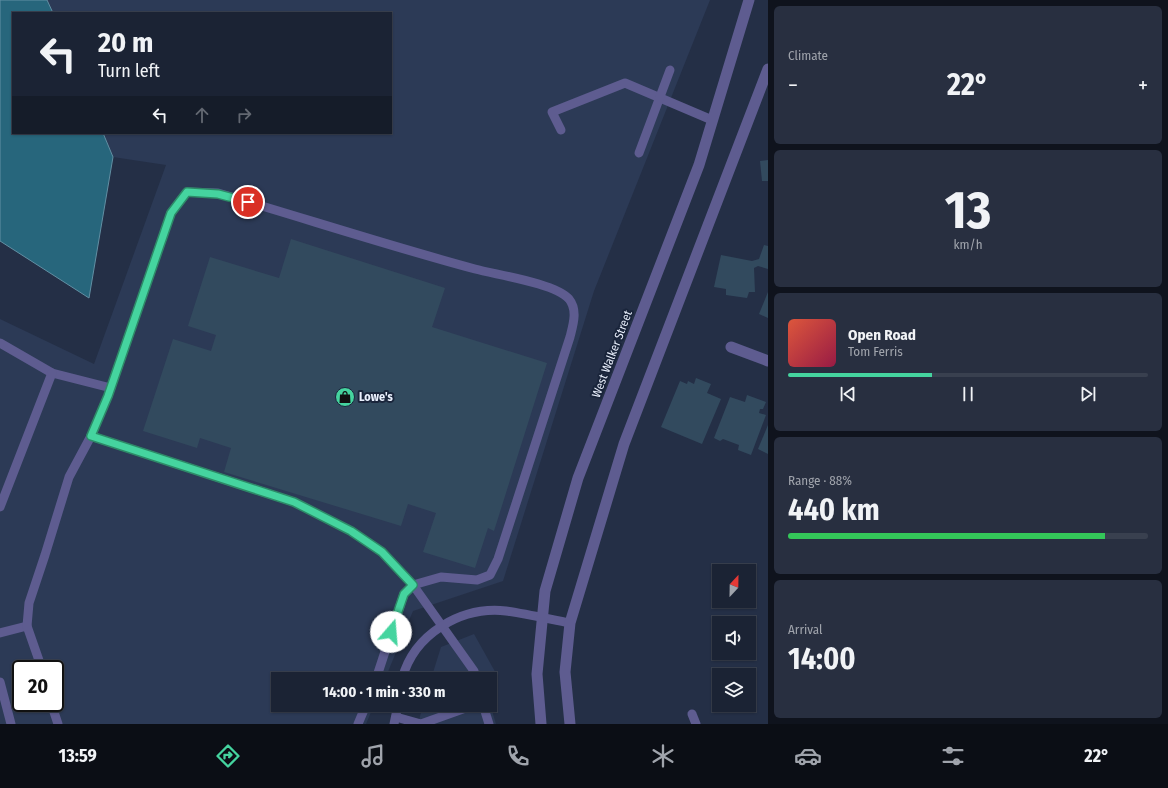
<!DOCTYPE html>
<html lang="en">
<head>
<meta charset="utf-8">
<style>
  body { margin:0; font-family:"Fira Sans Condensed",sans-serif; background:#282f40; color:#f1f3f6; height:100vh; display:flex; flex-direction:column; font-size:15px; white-space:nowrap }
  * { box-sizing:border-box; margin:0 }
  p { font-size:13px; color:#a0a4ac }
  .icon { flex:none; width:22px; height:22px; fill:none; stroke:currentColor; stroke-width:2; stroke-linecap:round; stroke-linejoin:round }
  .map { position:relative; flex:1; overflow:hidden }
  .sheet { display:flex; flex-direction:column; gap:6px; padding:6px; background:#0f131d; width:400px }
  .sheet>* { flex:none }
  .banner { position:absolute; left:12px; top:12px; width:380px; height:122px; border-radius:0px; box-shadow:0 1px 3px #0004,0 0 0 1px #39404f; background:#1b2334; color:#f1f3f6; overflow:hidden }
  .needle { width:26px; rotate:22deg }
  .tools { position:absolute; left:712px; top:564px; display:grid; gap:8px }
  .tools a { display:grid; place-items:center; width:44px; height:44px; border-radius:0px; background:#1b2334; box-shadow:0 1px 3px #0004,0 0 0 1px #39404f; font-size:20px }
  .speed { position:absolute; left:12px; top:660px; display:flex; gap:8px; font-size:20px; font-weight:700; text-align:center }
  .speed>* { display:grid; place-content:center; width:52px; height:52px; border-radius:50%; background:#1b2334; box-shadow:0 1px 3px #0004,0 0 0 1px #39404f; line-height:1 }
  .speed .limit { border:2px solid #111; border-radius:6px; background:#fff; color:#111 }
  .pin { position:absolute; display:grid; place-items:center; width:34px; height:34px; color:#fff; margin:-17px; border:2px solid #fff; border-radius:50%; box-shadow:0 1px 4px #0007 }
  .me { position:absolute; width:44px; margin:-22px; rotate:18deg; stroke-linejoin:round; filter:drop-shadow(0 0 3px #0008) }
  .turn { display:flex; align-items:center; gap:14px; height:84px; padding:0 20px; font-size:18px }
  .turn .icon { width:52px; height:52px; stroke-width:2.5 }
  .turn b { display:block; font-size:28px; line-height:34px }
  .lanes { display:flex; align-items:center; height:38px; padding:0 20px; background:#0003; justify-content:center; gap:20px; direction:ltr }
  .lanes .off { opacity:.35 }
  .big { font-size:30px; font-weight:700; line-height:1.1 }
  .sheet .widget { flex:1; display:flex; flex-direction:column; justify-content:center; gap:6px; min-width:0; padding:0 14px; border-radius:6px; background:#282f40 }
  .sheet .dial { align-items:center; gap:0 }
  .dial b { font-size:52px; line-height:1 }
  .song { display:flex; align-items:center; gap:12px }
  .cover { width:48px; height:48px; border-radius:6px; background:linear-gradient(135deg,hsl(10 70% 55%),hsl(340 70% 35%)) }
  .played { height:4px; border-radius:2px; background:linear-gradient(90deg,#45d49f 40%,#39404f 40%) }
  .keys { display:flex; justify-content:space-around; direction:ltr }
  .heat { display:flex; justify-content:space-between; align-items:center; font-size:22px; direction:ltr }
  .charge { height:6px; border-radius:3px; background:linear-gradient(90deg,#34c759 88%,#39404f 0) }
  .trip { position:absolute; left:271px; top:672px; width:226px; height:40px; border-radius:0px; background:#1b2334; box-shadow:0 1px 3px #0004,0 0 0 1px #39404f; font-weight:700; line-height:40px; text-align:center }
  .menu { display:flex; height:64px; justify-content:space-around; align-items:center; background:#0b0e15; color:#a0a4ac }
  .menu .icon { width:28px; height:28px }
  .menu .active { color:#45d49f }
  .menu b { font-size:18px; color:#f1f3f6 }
  main { display:flex; flex:1; min-height:0 }
  .map>svg:first-child { display:block }
</style>
</head>
<body>
<main>
<div class="map">
<svg width="768" height="724" viewBox="0 0 768 724">
  <rect width="100%" height="100%" fill="#242f46"/>
  <g fill="#2c3a56" fill-rule="evenodd">
    <path d="M47,0H710L594,291L503,581L413,611L385,679H278V705H374L366,724H0V319L94,364L166,165L113,157L103,133H391V13H53ZM21,669H55V703H21Z"/>
    <path d="M474,634L498,677L493,714L496,724H418L423,705H490V679H431L441,647Z"/>
  </g>
  <path fill="#27667c" stroke="#628fa3" d="M0,0H47L53,13H13V133H103L113,157L89,298L0,241Z"/>
  <g fill="#324a5e">
    <path d="M768,160V181H762L760,161Z"/>
    <path d="M291,239L445,288L432,327L547,363L494,531L488,528L475,568L423,552L436,513L408,504L401,526L224,472L231,448L200,438L197,448L143,431L173,339L211,351L216,335L188,326L210,257L279,278Z"/>
    <path d="M764,245L768,246V269L758,266L754,268L755,292H749L747,298L726,295V289L714,287L721,255L752,261L759,259Z"/>
    <path d="M768,292V318L759,314Z"/>
    <path d="M696,378L711,384L707,393L721,399L702,444L661,427L680,381L687,384L688,381L694,384Z"/>
    <path d="M747,395L766,402L763,409H760L759,413L766,415L751,455L738,450L739,445L723,439L720,441L714,438L730,397L745,402Z"/>
    <path d="M768,425V454L758,449Z"/>
  </g>
  <g fill="none" stroke-linecap="round" stroke-linejoin="round">
    <g stroke="#5e5c90" stroke-width="9">
      <path d="M561,130L552,112L625,83L712,120"/>
      <path d="M639,153L670,70"/>
      <path d="M0,343L52,373L111,388"/>
      <path d="M91,436L294,502L351,531L382,552L413,585L474,671L476,679"/>
      <path d="M0,507L52,373"/>
      <path d="M0,633L27,626"/>
      <path d="M42,669L27,626L29,603L45,555L69,477L91,436L108,396L171,213L187,192L218,193C304,218 389,246 475,269C497,275 555,283 569,299C578,310 573,325 570,337L498,559L490,575L477,580L441,577L413,585L404,594L376,679"/>
      <path d="M402,679C414,634 461,606 506,611C527,614 549,619 570,623"/>
      <path d="M0,682L11,724"/>
      <path d="M51,703L58,724"/>
      <path d="M483,705L489,724"/>
      <path d="M692,714L696,724"/>
      <path d="M396,717L421,724L474,705"/>
      <path d="M358,724L366,705"/>
      <path d="M394,724L398,705"/>
    </g>
    <path stroke="#5e5c90" stroke-width="11" d="M731,347L768,361"/>
    <g stroke="#5e5c90" stroke-width="11">
      <path d="M541,724L537,674L545,591L578,478L699,165L749,0"/>
      <path d="M570,724L565,672L570,623L624,444L768,69"/>
    </g>
  </g>
  <g fill="none" stroke-linecap="round" stroke-linejoin="round">
    <g stroke="#2d8a67" stroke-width="10">
      <path id="route" d="M248,202L218,194L187,192L171,213L108,396L91,436L294,502L351,531L382,552L413,585L404,594L391,632"/>
    </g>
    <use href="#route" stroke="#45d49f" stroke-width="7"/>
  </g>
  <defs>
    <g id="shop-disc" transform="scale(1)"><circle r="9.5" fill="#45d49f" stroke="#1a253b"/><path d="M-5-2.5h2.3a2.7 3.5 0 0 1 5.4 0H5L5.5 6h-11ZM-1.5-2.5h3a1.5 2.3 0 0 0-3 0Z" fill="#111"/></g>
  </defs>
  <g fill-rule="evenodd">
    <use href="#shop-disc" x="345" y="397"/>
  </g>
  <g text-anchor="middle" dominant-baseline="central" stroke-width="4" stroke-linejoin="round" paint-order="stroke">
    <g font-size="12" fill="#eaf0fd" stroke="#1a253b">
      <text transform="translate(612 354) rotate(-69)">West Walker Street</text>
    </g>
    <g font-size="12" font-weight="bold" fill="#eaf0fd" stroke="#1a253b" text-anchor="start">
      <text x="359" y="397">Lowe's</text>
    </g>
  </g>
</svg>
<div class="tools">
<a><svg class="needle" viewBox="-14 -14 28 28"><path d="M0-13l5 13h-10z" fill="#e53935"/><path d="M0 13l5-13h-10z" fill="#a0a4ac"/></svg></a>
<a><svg class="icon" aria-label="sound" viewBox="0 0 24 24"><path d="M4 9h4l5-4v14l-5-4H4zM17 9q2 3 0 6"/></svg></a>
<a><svg class="icon" aria-label="layers" viewBox="0 0 24 24"><path d="M12 4l9 5-9 5-9-5zM3 14l9 5 9-5"/></svg></a>
</div>
<div class="speed"><div class="limit">20</div></div>
<div class="pin" style="left:248px;top:202px;background:#d93025"><svg class="icon" aria-label="arrive" viewBox="0 0 24 24"><path d="M6 21V4h12l-3 4 3 4H6"/></svg></div>
<svg class="me" style="left:391px;top:632px" viewBox="-20 -20 40 40"><circle r="19" fill="#fff"/><path d="M0-13L10 11 0 6-10 11z" fill="#45d49f"/></svg>
<div class="trip">14:00 · 1 min · 330 m</div>
<div class="banner">
<div class="turn"><svg class="icon" aria-label="left" viewBox="0 0 24 24"><path d="M17 20v-9H6M10 6l-5 5 5 5"/></svg><div><b>20 m</b>Turn left</div></div>
<div class="lanes"><svg class="icon" aria-label="left" viewBox="0 0 24 24"><path d="M17 20v-9H6M10 6l-5 5 5 5"/></svg><svg class="icon off" aria-label="ahead" viewBox="0 0 24 24"><path d="M12 20V5M6 11l6-6 6 6"/></svg><svg class="icon off" aria-label="right" viewBox="0 0 24 24"><path d="M7 20v-9h11M14 6l5 5-5 5"/></svg></div>
</div>
</div>
<section class="sheet">
<div class="widget"><p>Climate</p>
<div class="heat"><a>−</a><b class="big">22°</b><a>+</a></div>
</div>
<div class="widget dial"><b>13</b><p>km/h</p></div>
<div class="widget">
<div class="song"><i class="cover"></i><div><b>Open Road</b><p>Tom Ferris</p></div></div>
<div class="played"></div>
<div class="keys"><svg class="icon" aria-label="previous" viewBox="0 0 24 24"><path d="M18 5L8 12l10 7zM5 5v14"/></svg><svg class="icon" aria-label="pause" viewBox="0 0 24 24"><path d="M8 5v14M16 5v14"/></svg><svg class="icon" aria-label="next" viewBox="0 0 24 24"><path d="M6 5l10 7-10 7zM19 5v14"/></svg></div>
</div>
<div class="widget"><p>Range · 88%</p><b class="big">440 km</b><div class="charge"></div></div>
<div class="widget"><p>Arrival</p><b class="big">14:00</b></div>
</section>
</main>
<nav class="menu">
<b>13:59</b>
<svg class="icon active" aria-label="directions" viewBox="0 0 24 24"><path d="M12 3l9 9-9 9-9-9zM9 14v-3h6M13 9l2 2-2 2"/></svg>
<svg class="icon" aria-label="music" viewBox="0 0 24 24"><path d="M9 18V5l10-2v13"/><circle cx="6" cy="18" r="3"/><circle cx="16" cy="16" r="3"/></svg>
<svg class="icon" aria-label="phone" viewBox="0 0 24 24"><path d="M5 4h4l2 5-3 2q2 4 5 5l2-3 5 2v4C11 20 4 13 5 4z"/></svg>
<svg class="icon" aria-label="climate" viewBox="0 0 24 24"><path d="M12 3v18M4 7l16 10M4 17L20 7"/></svg>
<svg class="icon" aria-label="car" viewBox="0 0 24 24"><path d="M5 17H2v-5l4-1 3-4h7l3 4 3 1v5h-3M9 17h6M6 11h13"/><circle cx="7" cy="17" r="2"/><circle cx="17" cy="17" r="2"/></svg>
<svg class="icon" aria-label="filters" viewBox="0 0 24 24"><path d="M4 7h16M4 17h16"/><circle cx="9" cy="7" r="2"/><circle cx="15" cy="17" r="2"/></svg>
<b>22°</b>
</nav>
</body>
</html>
